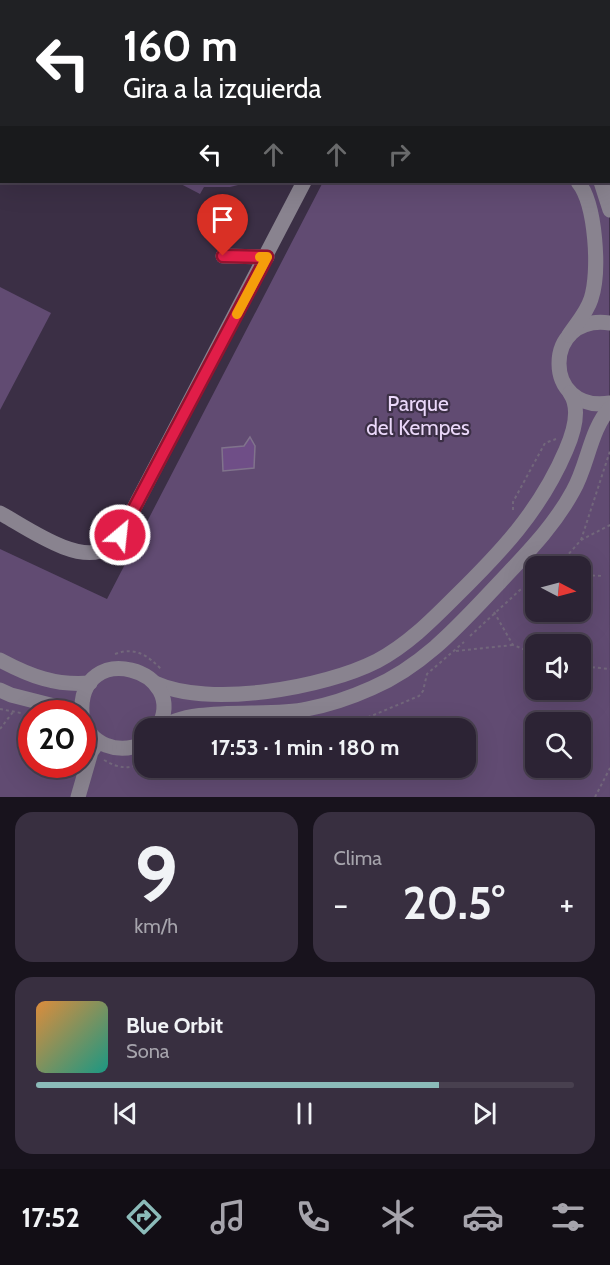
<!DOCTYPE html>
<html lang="es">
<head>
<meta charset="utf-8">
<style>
  body { margin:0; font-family:Cabin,sans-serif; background:#382f40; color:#f1f3f6; height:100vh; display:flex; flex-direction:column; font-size:22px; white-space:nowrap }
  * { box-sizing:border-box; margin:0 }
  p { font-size:20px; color:#a6a4ac }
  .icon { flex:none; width:33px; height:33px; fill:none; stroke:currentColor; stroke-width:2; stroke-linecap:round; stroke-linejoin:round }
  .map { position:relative; height:797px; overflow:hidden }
  .panel { display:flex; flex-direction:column; gap:15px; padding:15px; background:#18131d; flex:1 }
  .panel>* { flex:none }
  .banner { position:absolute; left:0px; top:0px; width:610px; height:183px; box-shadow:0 6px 24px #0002,0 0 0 2px #48404f; background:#202124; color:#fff; overflow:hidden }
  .needle { width:39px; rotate:96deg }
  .fabs { position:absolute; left:525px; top:556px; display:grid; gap:12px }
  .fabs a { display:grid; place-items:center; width:66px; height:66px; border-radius:12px; background:#2c2334; box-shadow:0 6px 24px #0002,0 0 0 2px #48404f; font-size:30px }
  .speed { position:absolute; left:18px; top:700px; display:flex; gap:12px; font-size:30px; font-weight:700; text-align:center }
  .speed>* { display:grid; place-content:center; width:78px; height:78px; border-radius:50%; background:#2c2334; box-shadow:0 6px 24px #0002,0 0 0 2px #48404f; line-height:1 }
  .speed .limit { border:9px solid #d22; background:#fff; color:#111 }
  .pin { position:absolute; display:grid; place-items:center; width:51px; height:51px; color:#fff; margin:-62px -26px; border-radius:50% 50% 50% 0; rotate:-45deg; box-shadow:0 0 6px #0007 }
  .pin .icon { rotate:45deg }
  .me { position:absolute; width:66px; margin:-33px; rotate:28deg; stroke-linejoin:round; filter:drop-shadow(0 0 4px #0008) }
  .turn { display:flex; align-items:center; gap:21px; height:126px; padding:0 24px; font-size:27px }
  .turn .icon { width:78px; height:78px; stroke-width:2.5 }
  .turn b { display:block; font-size:42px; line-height:51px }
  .lanes { display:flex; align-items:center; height:57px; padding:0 24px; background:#0003; justify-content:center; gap:30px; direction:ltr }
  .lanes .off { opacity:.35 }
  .big { font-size:45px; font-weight:800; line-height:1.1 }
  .panel .widget { flex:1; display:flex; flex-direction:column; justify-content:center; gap:9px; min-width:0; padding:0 21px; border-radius:18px; background:#382f40 }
  .panel .dial { align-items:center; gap:0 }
  .dial b { font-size:78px; line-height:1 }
  .song { display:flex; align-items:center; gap:18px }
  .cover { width:72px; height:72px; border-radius:9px; background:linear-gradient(135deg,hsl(30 70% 55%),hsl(170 70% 35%)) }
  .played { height:6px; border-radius:3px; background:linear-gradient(90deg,#8bbbb9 75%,#48404f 75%) }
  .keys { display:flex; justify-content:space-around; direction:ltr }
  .heat { display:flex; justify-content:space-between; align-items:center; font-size:33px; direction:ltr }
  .panel .tiles { flex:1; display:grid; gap:15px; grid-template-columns:1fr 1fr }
  .widget:last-child { grid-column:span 2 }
  .trip { position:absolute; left:134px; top:718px; width:342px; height:60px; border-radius:18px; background:#2c2334; box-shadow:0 6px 24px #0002,0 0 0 2px #48404f; font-weight:800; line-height:60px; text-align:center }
  .tabs { display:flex; height:96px; justify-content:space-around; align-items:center; background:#120e15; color:#a6a4ac }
  .tabs .icon { width:42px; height:42px }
  .tabs .active { color:#8bbbb9 }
  .tabs b { font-size:27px; color:#f1f3f6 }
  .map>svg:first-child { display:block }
</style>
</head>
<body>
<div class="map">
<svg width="610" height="797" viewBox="0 0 610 797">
  <rect width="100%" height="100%" fill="#3b2f45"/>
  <g fill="#614b72" fill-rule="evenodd">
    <path d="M609,122L610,797H0V549L107,599L323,182H609ZM536,567H580V612H536ZM536,645H580V690H536ZM32,714H82V765H32ZM536,723H580V768H536ZM144,729H465V768H144Z"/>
    <path d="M177,182H250L230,187H204L200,194Z"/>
    <path d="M0,287L51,313L0,410Z"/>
  </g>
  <path fill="#6f4e87" stroke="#80738c" stroke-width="1.5" d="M250,437L255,446L254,468L223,471L222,448L244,446Z"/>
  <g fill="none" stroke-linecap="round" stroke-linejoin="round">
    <g stroke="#72677b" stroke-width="2" stroke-dasharray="3 3" stroke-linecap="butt">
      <path d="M513,510V502L545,443L556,439"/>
      <path d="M581,540L610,451"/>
      <path d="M557,567L581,540L610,525"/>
      <path d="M580,575L604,576"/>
      <path d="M494,612L513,645L536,654"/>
      <path d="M470,636L520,590L536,582"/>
      <path d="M456,651L513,645"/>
      <path d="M115,654C136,646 148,656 162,670"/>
      <path d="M580,666L610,669"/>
      <path d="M0,709L21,713"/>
      <path d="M0,729L13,712"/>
      <path d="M340,729L419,696L423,691L427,674L464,642"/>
      <path d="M104,760C120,769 127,769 144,763"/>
      <path d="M595,797L610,768"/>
    </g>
    <g stroke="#89838f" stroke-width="15">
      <path d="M447,0L448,2"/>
      <path d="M477,0L479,2"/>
      <path d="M390,2V0"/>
      <path d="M408,2L409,0"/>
      <path d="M421,2L425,0"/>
      <path d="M544,2L547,0"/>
      <path d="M601,182L610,210"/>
      <path d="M223,256L267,257"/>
      <path d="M610,323C542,313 542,414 610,403"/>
      <path d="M569,335C577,323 587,312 591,299C600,272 596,204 578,182"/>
      <path d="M0,513C26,527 79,566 107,548C112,545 116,539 120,535L304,182"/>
      <path d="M0,660C30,676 56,686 90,683"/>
      <path d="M155,683C210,708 324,688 377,661C407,645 430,622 454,598C501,552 540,511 566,450C573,434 581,409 570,393"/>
      <path d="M0,690L11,695L66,709L73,714"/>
      <path d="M82,714C77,637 193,669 157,729"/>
      <path d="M82,716C89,746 119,755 144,743"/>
      <path d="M160,729C190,705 268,718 307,709C328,705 352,697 372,688C425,665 461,623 500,582C527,553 554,526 573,491C588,465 590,430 610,408"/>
      <path d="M78,797L91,752L98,742"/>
    </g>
    <path stroke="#f9f6fb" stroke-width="18" d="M609,92L610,94"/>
  </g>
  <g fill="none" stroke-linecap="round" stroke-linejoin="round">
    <g stroke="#92132f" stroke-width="15">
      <path id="route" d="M120,535L267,257L223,256"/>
    </g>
    <use href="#route" stroke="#e11d48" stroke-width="10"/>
    <path stroke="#f59e0b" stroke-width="10" d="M237,314L267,257H260"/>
  </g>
  <g text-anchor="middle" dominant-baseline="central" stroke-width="4.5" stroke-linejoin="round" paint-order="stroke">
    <g font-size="21" fill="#ebd8fa" stroke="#3b2f45">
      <text x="418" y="403">Parque<tspan x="418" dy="24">del Kempes</tspan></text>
    </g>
  </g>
</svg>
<div class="fabs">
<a><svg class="needle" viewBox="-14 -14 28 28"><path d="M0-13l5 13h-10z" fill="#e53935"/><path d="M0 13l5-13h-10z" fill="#a6a4ac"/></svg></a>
<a><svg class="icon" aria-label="sound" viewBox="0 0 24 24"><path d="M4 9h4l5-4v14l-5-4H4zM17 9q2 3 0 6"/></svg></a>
<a><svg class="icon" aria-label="search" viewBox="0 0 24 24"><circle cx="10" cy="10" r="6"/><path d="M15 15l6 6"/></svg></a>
</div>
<div class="speed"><div class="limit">20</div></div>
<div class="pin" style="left:223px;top:256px;background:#d93025"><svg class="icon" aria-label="arrive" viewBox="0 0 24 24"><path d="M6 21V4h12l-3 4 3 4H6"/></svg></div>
<svg class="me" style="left:120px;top:535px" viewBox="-20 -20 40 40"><circle r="17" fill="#e11d48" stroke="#fff" stroke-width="3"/><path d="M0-11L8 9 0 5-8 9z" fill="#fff"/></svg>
<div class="trip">17:53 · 1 min · 180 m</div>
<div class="banner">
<div class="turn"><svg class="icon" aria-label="left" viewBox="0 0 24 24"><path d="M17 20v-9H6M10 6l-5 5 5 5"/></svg><div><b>160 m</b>Gira a la izquierda</div></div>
<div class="lanes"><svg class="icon" aria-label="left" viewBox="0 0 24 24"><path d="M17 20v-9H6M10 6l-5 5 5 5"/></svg><svg class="icon off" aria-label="ahead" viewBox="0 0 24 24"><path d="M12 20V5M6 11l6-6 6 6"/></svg><svg class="icon off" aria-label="ahead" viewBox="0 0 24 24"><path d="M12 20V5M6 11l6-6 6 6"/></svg><svg class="icon off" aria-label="right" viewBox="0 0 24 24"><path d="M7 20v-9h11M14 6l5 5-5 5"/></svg></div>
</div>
</div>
<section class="panel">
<div class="tiles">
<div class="widget dial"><b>9</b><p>km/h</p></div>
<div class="widget"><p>Clima</p>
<div class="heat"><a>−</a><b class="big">20.5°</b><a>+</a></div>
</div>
<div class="widget">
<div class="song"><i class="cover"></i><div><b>Blue Orbit</b><p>Sona</p></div></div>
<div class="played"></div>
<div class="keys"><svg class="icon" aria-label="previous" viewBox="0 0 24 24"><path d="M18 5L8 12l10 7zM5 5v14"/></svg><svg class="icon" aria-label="pause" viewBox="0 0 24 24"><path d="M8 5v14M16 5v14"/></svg><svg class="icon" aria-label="next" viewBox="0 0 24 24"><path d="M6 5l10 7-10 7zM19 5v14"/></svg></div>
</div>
</div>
</section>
<nav class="tabs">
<b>17:52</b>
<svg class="icon active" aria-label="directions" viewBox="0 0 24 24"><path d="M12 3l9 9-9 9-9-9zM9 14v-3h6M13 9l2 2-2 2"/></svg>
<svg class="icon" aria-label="music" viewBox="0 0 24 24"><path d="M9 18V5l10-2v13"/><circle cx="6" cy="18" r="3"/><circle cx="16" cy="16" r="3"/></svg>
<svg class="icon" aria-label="phone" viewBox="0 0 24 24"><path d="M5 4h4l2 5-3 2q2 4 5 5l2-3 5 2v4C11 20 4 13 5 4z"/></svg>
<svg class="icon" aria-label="climate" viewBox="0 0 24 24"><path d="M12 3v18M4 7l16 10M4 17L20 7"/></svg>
<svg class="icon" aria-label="car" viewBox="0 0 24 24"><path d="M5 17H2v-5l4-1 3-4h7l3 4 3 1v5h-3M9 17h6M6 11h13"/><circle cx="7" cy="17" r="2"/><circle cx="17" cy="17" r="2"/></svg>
<svg class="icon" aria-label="filters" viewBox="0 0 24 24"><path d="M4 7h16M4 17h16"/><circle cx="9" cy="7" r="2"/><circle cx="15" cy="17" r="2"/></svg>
</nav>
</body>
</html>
